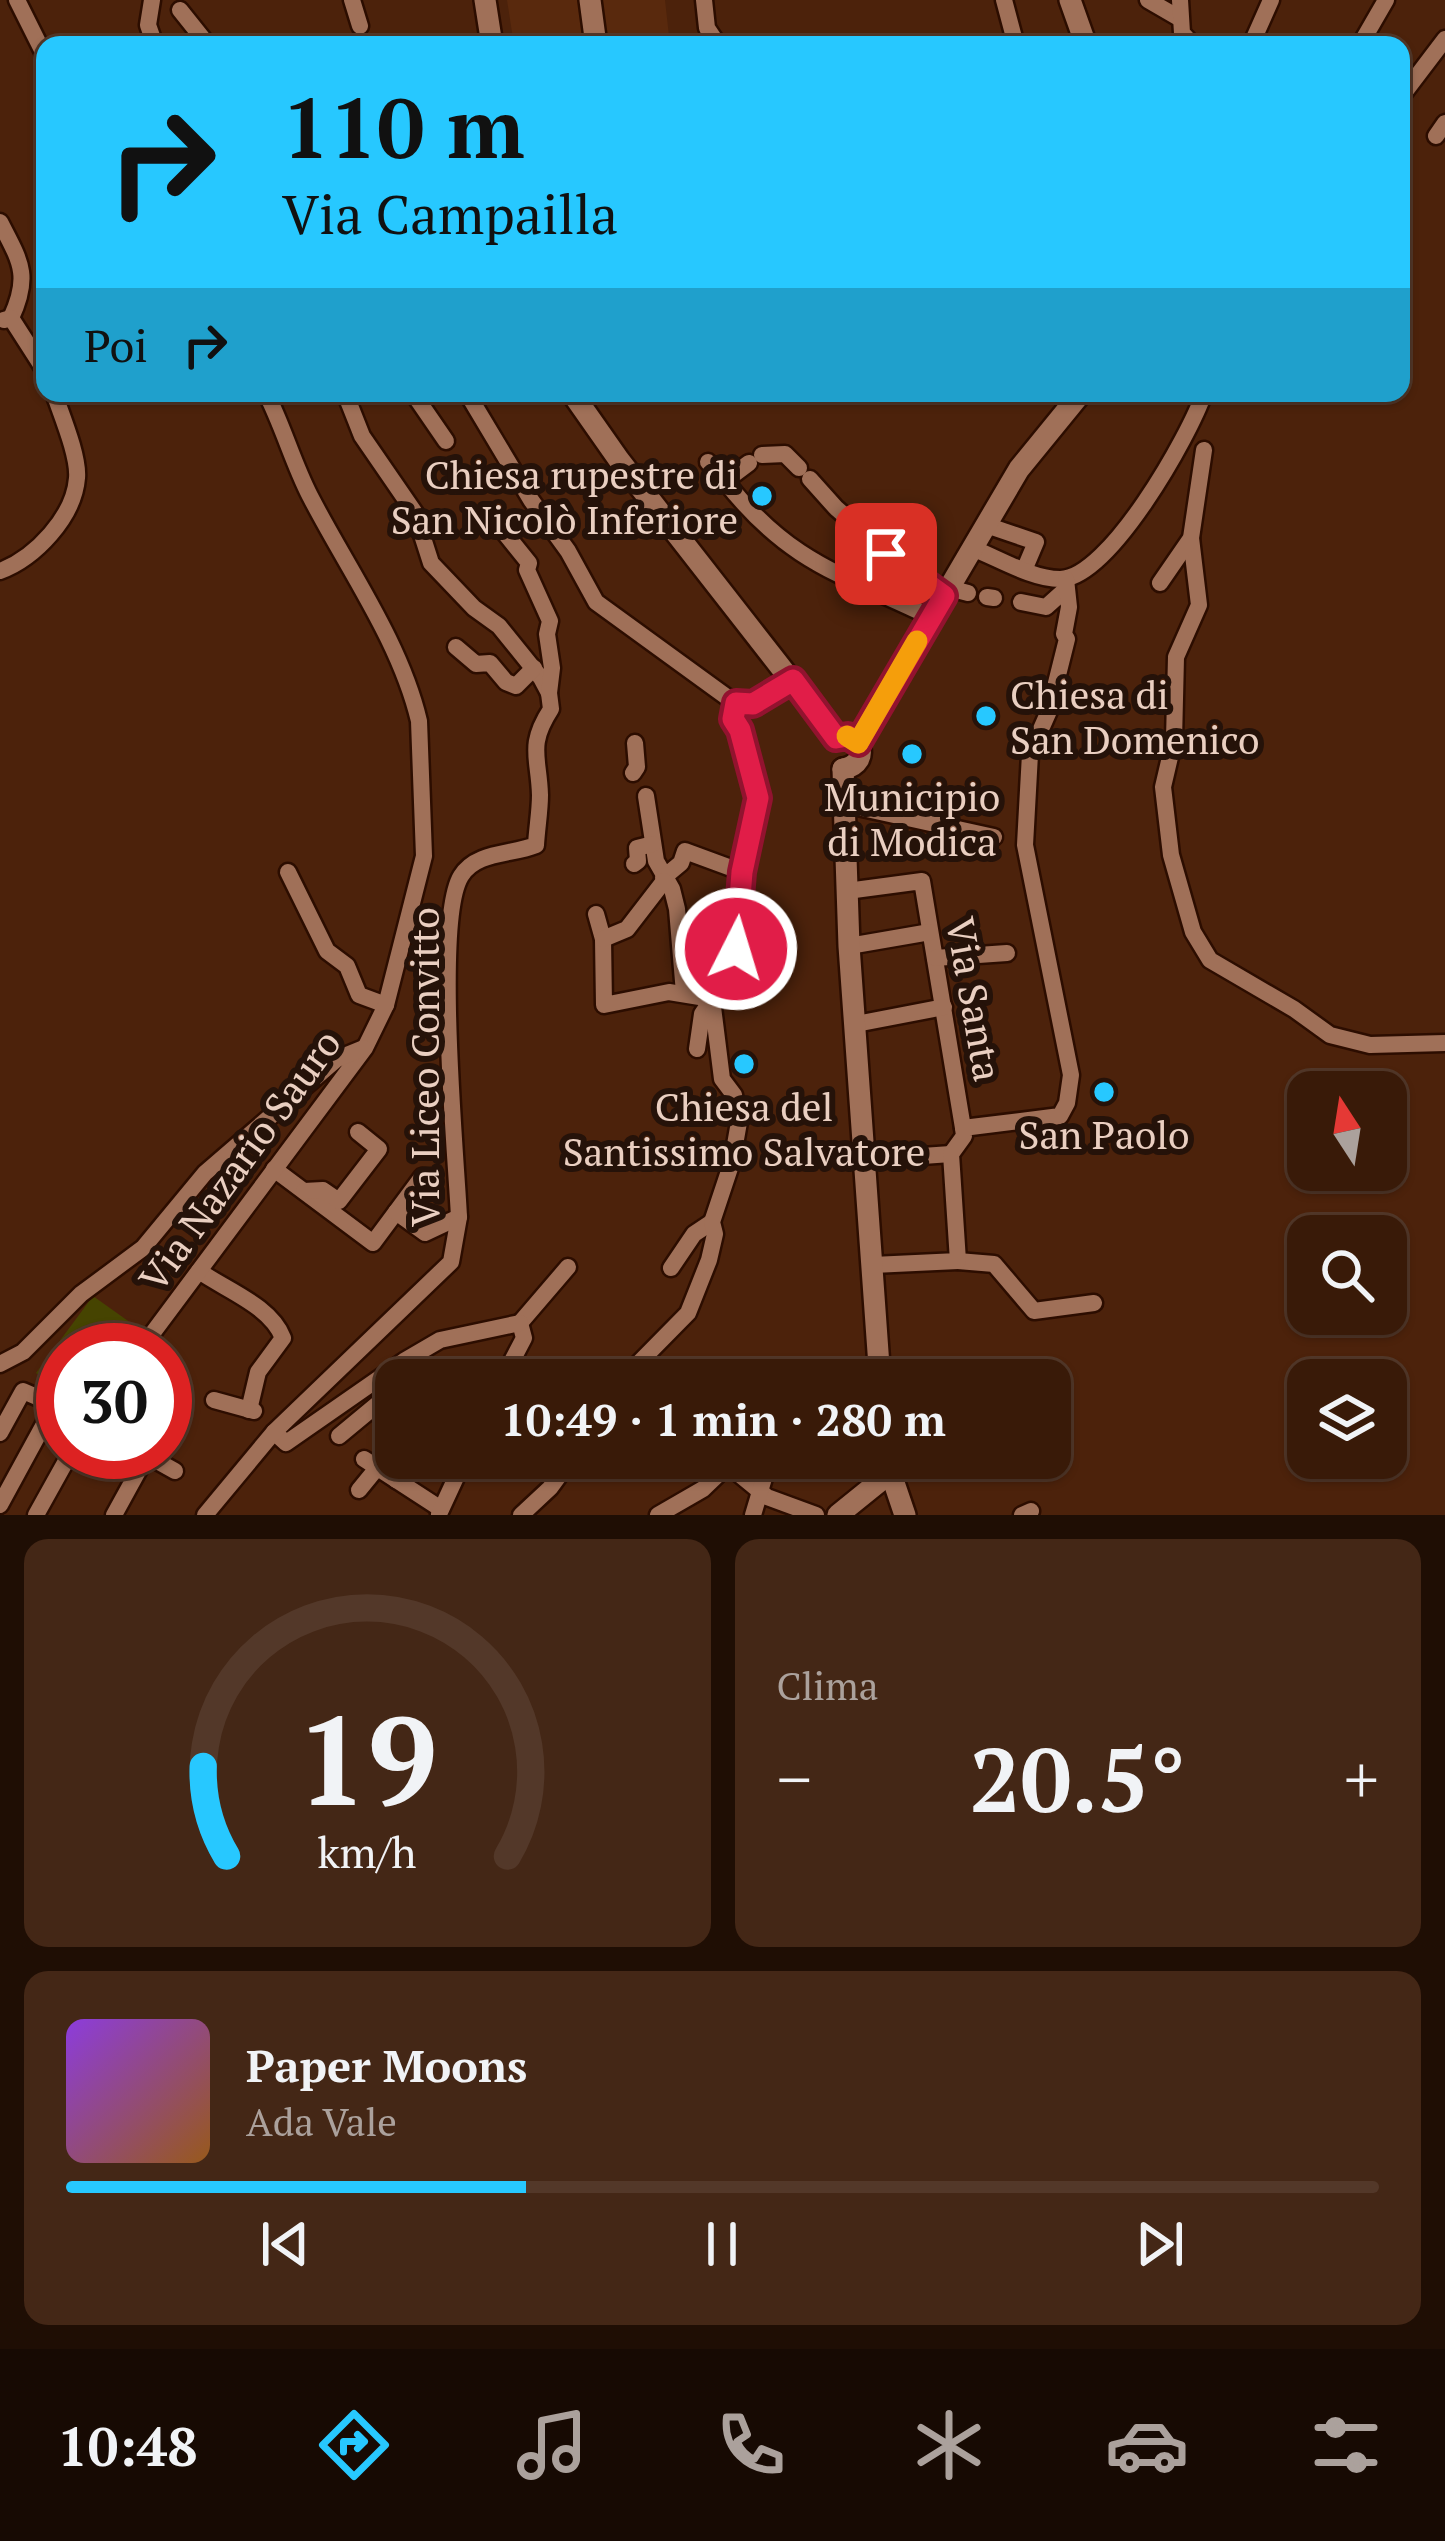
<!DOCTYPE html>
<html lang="it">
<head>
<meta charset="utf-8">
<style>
  body { margin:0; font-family:"PT Serif",serif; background:#442716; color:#f1f3f6; height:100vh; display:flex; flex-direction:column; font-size:45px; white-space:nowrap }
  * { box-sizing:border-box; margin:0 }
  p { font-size:39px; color:#aba19c }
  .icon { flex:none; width:66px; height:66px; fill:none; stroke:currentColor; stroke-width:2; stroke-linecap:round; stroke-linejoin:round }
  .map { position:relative; height:1515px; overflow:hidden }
  .details { display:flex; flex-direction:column; gap:24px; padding:24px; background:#1f0e04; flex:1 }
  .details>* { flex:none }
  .top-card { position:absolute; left:36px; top:36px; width:1374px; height:366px; border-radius:24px; box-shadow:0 3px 9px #0004,0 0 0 3px #533829; background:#27c8ff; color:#111; overflow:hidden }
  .needle { width:78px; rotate:348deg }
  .controls { position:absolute; left:1287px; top:1071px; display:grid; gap:24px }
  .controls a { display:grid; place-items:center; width:120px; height:120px; border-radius:24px; background:#391a08; box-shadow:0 3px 9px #0004,0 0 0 3px #533829; font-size:60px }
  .speed { position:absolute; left:36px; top:1323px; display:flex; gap:24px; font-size:60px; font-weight:700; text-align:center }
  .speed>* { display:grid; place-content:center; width:156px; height:156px; border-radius:50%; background:#391a08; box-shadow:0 3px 9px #0004,0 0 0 3px #533829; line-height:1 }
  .speed .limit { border:18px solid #d22; background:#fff; color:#111 }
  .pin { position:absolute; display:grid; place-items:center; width:102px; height:102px; color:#fff; margin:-51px; border-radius:24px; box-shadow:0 6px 18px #0006 }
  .me { position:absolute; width:132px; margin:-66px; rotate:5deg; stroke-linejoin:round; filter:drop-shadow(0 0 9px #0008) }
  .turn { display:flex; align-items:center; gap:42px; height:252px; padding:0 48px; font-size:54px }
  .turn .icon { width:156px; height:156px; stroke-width:2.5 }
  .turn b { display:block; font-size:84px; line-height:102px }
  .then { display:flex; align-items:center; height:114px; padding:0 48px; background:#0003; gap:24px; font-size:45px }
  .big { font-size:90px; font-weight:700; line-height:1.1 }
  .details .widget { flex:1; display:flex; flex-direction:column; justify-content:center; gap:18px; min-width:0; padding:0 42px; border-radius:24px; background:#442716 }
  .details .dial { align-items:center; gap:0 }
  .dial svg { height:312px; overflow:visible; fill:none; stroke:#533829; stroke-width:7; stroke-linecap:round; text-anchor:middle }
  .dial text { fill:#f1f3f6; stroke:none }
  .song { display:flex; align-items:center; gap:36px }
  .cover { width:144px; height:144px; border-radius:18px; background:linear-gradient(135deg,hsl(270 70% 55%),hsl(30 70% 35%)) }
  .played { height:12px; border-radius:6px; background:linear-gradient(90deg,#27c8ff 35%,#533829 35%) }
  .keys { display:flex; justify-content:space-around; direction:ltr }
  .heat { display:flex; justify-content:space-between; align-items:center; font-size:66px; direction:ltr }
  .details .tiles { flex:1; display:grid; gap:24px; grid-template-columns:1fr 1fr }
  .widget:last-child { grid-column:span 2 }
  .trip { position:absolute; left:375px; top:1359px; width:696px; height:120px; border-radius:24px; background:#391a08; box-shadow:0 3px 9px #0004,0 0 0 3px #533829; font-weight:700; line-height:120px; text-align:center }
  .dock { display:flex; height:192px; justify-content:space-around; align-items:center; background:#170a03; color:#aba19c }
  .dock .icon { width:84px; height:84px }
  .dock .current { color:#27c8ff }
  .dock b { font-size:54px; color:#f1f3f6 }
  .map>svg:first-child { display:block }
</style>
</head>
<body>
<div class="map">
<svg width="1445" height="1515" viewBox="0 0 1445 1515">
  <rect width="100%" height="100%" fill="#4c220b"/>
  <g fill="#59290d">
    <path d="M507,0H582L589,45H514Z"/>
    <path d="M596,0H665L670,45H599Z"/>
  </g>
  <path fill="#464401" d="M93,1296L138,1328L122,1350H63V1393L36,1373Z"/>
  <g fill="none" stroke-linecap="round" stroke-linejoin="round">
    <g stroke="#2c0d00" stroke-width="21">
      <g id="minor">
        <path d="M17,0L45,56"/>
        <path d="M152,0L148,25L155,45"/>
        <path d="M352,0L360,26"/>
        <path d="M704,0L707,28L717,43"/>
        <path d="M1004,0L1016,45"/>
        <path d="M1148,0L1179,18"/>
        <path d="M1180,0L1182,33L1193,45"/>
        <path d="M180,10L208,45"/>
        <path d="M1251,45L1271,0"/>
        <path d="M1360,45L1386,0"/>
        <path d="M1401,97L1445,39"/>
        <path d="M1436,136L1445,123"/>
        <path d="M0,222C20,261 31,275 11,318"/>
        <path d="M4,320L11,318L45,371"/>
        <path d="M345,393L362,436L415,513L431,563L474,608L499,626L541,678L549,693"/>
        <path d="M413,393L446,441"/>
        <path d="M467,393L531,500L568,551L596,602L735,703H753L793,680"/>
        <path d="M762,455L785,454L799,468"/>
        <path d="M708,462L725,481"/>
        <path d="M749,463L725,481C790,564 842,574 931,617"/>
        <path d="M810,479L836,508L898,562"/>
        <path d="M892,522L911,544L898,562L944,596"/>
        <path d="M986,525L1036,542L1025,568"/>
        <path d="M1191,538L1199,605L1176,657L1174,740L1163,787L1171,855L1193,932L1210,960L1294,1009L1330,1035L1370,1045L1445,1043"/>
        <path d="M972,548C998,558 1032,579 1060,579C1109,579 1190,435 1204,393"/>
        <path d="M0,571C35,558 74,517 77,478C79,456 61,414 54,393"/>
        <path d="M1160,583L1191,538L1204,450"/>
        <path d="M949,588L968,593"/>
        <path d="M868,589L886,554"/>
        <path d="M987,597L994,598"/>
        <path d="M1021,602L1046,607L1065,590"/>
        <path d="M456,647L476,664L490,663L506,682L516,686L534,668"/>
        <path d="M633,773L637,767L635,743"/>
        <path d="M646,796L656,861L672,889L677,909L684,993"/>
        <path d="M844,804L994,837"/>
        <path d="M634,864L638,861L637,848L653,844"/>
        <path d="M288,872L327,951L347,966L359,995L386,1005"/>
        <path d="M663,878L681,863L685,851L742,872"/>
        <path d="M847,891L922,881L963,1128"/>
        <path d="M596,914L603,939L604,1005L669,992L712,999L702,1014L697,1049"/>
        <path d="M603,939L627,929L664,881"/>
        <path d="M849,946L930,932"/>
        <path d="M935,958L1007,953"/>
        <path d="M856,1024L944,1007"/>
        <path d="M865,1160L951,1154"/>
        <path d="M274,1169L373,1243L422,1177"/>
        <path d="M304,1191L323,1190L339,1201L379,1149L358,1132"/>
        <path d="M396,1212L425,1233L459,1217"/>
        <path d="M958,1261L994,1264L1034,1311L1094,1303"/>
        <path d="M873,1265L958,1261L951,1154L964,1136L963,1128L1060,1116L1067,1103L1071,1075L1025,845L1030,754L1049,711L1067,639L1064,634L1069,607L1066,579"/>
        <path d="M671,1268L694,1234L712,1222"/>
        <path d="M199,1271C226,1290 271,1306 283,1338L258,1372L249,1410"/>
        <path d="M520,1323L568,1267"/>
        <path d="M140,1350L365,1048L386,1005L424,856L419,721C400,641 347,568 310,496C293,463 283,426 266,393"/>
        <path d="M0,1364L23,1352L81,1294L143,1248L205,1173L337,1059L364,1048"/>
        <path d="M502,1380L524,1338L520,1323"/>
        <path d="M622,1380L688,1313L709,1260L715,1234L712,1222L732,1162L739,1122L734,1095L722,1079L712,999L725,993L736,949L742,872L758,798L740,730L733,720L735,703"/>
        <path d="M214,1400L254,1411"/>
        <path d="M274,1432L286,1443L404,1361L440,1340L520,1323"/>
        <path d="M0,1433L23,1391L62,1408"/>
        <path d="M339,1436L380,1402L396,1412"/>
        <path d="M141,1452L175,1471"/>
        <path d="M364,1459L441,1509"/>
        <path d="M396,1480L409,1463"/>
        <path d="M359,1490L377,1468"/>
        <path d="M0,1505L55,1404"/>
        <path d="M439,1514L465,1458"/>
        <path d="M36,1515L71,1452"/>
        <path d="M114,1515L147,1455"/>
        <path d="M205,1515L274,1432L451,1262L459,1217C456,1155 434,920 461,876C476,851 512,855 536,845C537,828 540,811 540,795C539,757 527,746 551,709L549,693L552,668L547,634L550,621L527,570L529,563L492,517"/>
        <path d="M521,1515L550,1488L572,1458"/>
        <path d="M658,1515L703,1489L728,1465L767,1497L816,1515"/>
        <path d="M753,1515L770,1458"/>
        <path d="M1022,1515L1031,1511"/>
      </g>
    </g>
    <g stroke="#2c0d00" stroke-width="26">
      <g id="tertiary">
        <path d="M485,0L492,45"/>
        <path d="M590,0L596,45"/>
        <path d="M1070,0L1086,45"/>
        <path d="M572,393L619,460L836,738"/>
        <path d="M843,769L849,946L880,1380"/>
        <path d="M843,769C858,766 864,756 858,743L1019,469L1081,393"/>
        <path d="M886,1459L905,1515"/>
        <path d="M838,1515L880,1481L887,1465"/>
      </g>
    </g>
    <use href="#minor" stroke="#a07058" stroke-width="16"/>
    <use href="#tertiary" stroke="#a07058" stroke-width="21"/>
  </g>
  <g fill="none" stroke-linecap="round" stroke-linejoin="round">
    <g stroke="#92132f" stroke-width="30">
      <path id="route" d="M736,949L742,872L758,798L740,730L733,719L736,703L753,704L793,680L836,738L848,736L858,743L944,596L886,554"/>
    </g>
    <use href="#route" stroke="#e11d48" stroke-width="21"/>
    <path stroke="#f59e0b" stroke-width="21" d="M847,736L858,743L917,641"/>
  </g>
  <g fill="#27c8ff" stroke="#251209" stroke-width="4.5">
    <circle cx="762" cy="496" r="12"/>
    <circle cx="986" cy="716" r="12"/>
    <circle cx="912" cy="754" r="12"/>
    <circle cx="744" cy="1064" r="12"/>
    <circle cx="1104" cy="1092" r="12"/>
  </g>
  <g text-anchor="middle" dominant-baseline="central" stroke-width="12" stroke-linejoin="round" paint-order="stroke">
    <g font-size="39" fill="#eacfc1" stroke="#251209">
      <text x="738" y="474" text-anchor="end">Chiesa rupestre di<tspan x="738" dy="45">San Nicolò Inferiore</tspan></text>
      <text x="1010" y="694" text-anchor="start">Chiesa di<tspan x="1010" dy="45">San Domenico</tspan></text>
      <text x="912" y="796">Municipio<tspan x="912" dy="45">di Modica</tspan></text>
      <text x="744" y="1106">Chiesa del<tspan x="744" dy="45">Santissimo Salvatore</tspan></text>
      <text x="1104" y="1134">San Paolo</text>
    </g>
    <g font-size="39" fill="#eacfc1" stroke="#251209">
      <text transform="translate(975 999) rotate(80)">Via Santa</text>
      <text transform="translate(424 1067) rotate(-90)">Via Liceo Convitto</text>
      <text transform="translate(239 1160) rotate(-54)">Via Nazario Sauro</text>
    </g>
  </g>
</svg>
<div class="controls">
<a><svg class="needle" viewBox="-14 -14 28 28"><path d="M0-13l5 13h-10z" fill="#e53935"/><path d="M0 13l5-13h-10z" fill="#aba19c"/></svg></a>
<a><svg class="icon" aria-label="search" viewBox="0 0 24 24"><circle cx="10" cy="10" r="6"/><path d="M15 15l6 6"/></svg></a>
<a><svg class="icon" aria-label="layers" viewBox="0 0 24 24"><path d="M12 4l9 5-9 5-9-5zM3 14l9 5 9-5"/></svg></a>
</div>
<div class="speed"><div class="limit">30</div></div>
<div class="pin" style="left:886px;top:554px;background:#d93025"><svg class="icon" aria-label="arrive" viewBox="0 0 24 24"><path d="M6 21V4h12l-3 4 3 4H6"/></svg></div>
<svg class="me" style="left:736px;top:949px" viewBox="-20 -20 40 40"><circle r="17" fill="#e11d48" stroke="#fff" stroke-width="3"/><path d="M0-11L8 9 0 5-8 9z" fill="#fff"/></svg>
<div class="trip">10:49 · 1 min · 280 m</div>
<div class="top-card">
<div class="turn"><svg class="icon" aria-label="right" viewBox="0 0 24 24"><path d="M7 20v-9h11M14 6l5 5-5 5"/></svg><div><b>110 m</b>Via Campailla</div></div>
<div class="then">Poi<svg class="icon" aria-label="right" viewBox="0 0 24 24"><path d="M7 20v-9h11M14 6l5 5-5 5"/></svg></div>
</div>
</div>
<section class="details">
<div class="tiles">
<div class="widget dial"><svg viewBox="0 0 100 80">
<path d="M14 69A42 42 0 1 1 86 69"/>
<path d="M14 69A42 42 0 0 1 8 46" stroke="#27c8ff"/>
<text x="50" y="56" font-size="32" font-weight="700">19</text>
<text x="50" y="72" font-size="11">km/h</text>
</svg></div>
<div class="widget"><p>Clima</p>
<div class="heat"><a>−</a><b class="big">20.5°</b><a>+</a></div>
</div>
<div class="widget">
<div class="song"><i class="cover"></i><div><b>Paper Moons</b><p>Ada Vale</p></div></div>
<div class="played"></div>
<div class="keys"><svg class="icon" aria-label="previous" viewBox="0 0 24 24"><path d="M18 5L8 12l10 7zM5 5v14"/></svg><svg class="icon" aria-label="pause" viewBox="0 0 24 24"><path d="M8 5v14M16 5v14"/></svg><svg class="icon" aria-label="next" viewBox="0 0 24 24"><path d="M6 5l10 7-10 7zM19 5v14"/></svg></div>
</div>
</div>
</section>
<nav class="dock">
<b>10:48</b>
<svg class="icon current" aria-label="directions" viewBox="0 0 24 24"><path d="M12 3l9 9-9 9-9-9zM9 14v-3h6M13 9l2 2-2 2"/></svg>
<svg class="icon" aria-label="music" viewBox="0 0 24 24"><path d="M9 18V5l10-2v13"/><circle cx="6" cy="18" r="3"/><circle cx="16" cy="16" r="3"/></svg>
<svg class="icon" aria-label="phone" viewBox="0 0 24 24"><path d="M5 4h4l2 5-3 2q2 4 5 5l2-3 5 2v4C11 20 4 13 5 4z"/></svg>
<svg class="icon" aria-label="climate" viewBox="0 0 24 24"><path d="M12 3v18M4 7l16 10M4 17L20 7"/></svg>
<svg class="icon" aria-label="car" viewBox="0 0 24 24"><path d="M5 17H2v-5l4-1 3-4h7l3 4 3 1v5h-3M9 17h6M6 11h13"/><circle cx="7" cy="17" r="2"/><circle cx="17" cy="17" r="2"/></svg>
<svg class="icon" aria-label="filters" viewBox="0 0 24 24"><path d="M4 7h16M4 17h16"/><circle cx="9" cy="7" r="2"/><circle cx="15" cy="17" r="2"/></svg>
</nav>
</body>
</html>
